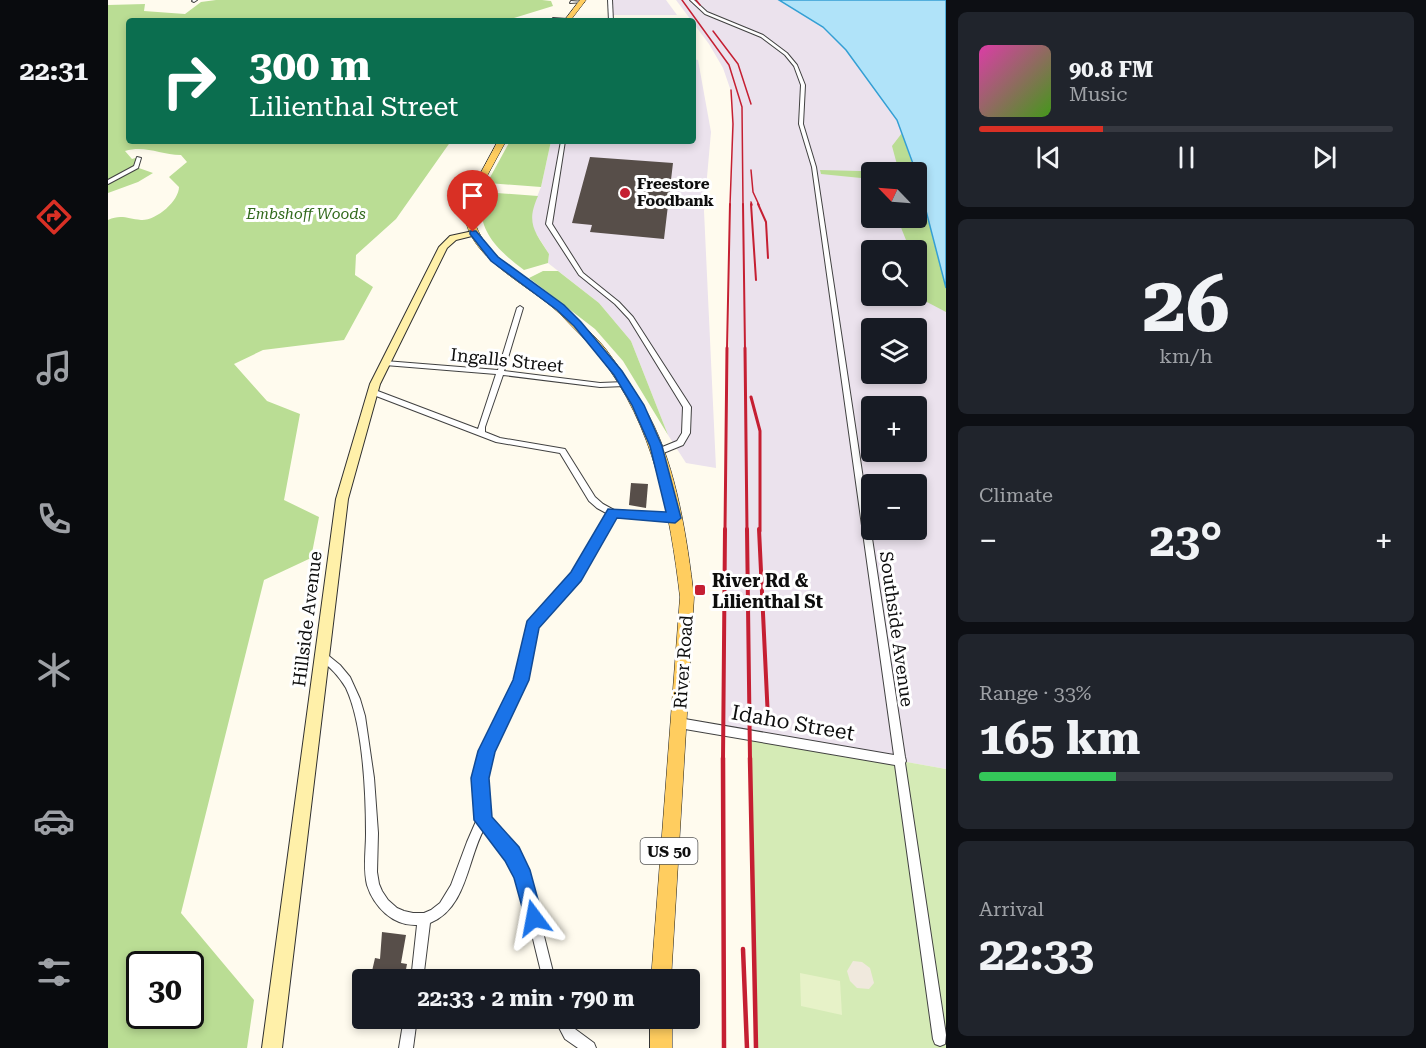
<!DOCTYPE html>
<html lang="en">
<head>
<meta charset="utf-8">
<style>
  body { margin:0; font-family:"Roboto Serif",serif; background:#20242c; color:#f1f3f6; height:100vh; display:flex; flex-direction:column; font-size:22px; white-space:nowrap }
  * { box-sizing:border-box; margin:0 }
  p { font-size:20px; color:#9ea1a6 }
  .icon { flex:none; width:33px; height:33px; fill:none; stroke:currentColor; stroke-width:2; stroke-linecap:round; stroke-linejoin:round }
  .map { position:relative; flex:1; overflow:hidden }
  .details { display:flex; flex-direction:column; gap:12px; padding:12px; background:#0d0f14; width:480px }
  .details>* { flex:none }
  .guide { position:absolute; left:18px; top:18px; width:570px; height:126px; border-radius:6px; box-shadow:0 3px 9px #0003; background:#0b6e4f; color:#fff; overflow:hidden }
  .needle { width:39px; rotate:295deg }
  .controls { position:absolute; left:753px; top:162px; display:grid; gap:12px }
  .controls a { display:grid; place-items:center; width:66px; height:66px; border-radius:6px; background:#171b24; box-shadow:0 3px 9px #0003; font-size:30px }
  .speed { position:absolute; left:18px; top:951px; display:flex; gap:12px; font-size:30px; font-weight:700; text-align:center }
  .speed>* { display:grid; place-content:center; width:78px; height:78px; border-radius:50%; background:#171b24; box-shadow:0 3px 9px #0003; line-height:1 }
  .speed .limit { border:3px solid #111; border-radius:9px; background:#fff; color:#111 }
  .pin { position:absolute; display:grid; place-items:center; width:51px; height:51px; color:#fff; margin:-62px -26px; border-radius:50% 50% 50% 0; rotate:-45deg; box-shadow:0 0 6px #0007 }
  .pin .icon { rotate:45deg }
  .me { position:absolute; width:66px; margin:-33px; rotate:347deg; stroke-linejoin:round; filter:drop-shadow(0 0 4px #0008) }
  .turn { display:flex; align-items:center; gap:21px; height:126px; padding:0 24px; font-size:27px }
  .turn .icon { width:78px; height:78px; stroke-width:2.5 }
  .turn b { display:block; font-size:42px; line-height:51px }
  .big { font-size:45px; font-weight:700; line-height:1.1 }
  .details .card { flex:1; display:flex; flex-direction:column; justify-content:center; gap:9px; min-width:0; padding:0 21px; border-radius:9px; background:#20242c }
  .details .dial { align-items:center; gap:0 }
  .dial b { font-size:78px; line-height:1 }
  .song { display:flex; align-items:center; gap:18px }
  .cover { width:72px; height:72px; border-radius:9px; background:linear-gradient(135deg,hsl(320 70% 55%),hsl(100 70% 35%)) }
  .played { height:6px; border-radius:3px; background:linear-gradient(90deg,#d93025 30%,#363941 30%) }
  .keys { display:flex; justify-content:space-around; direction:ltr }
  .heat { display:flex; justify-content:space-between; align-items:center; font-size:33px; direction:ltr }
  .charge { height:9px; border-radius:4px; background:linear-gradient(90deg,#34c759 33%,#363941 0) }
  .trip { position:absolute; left:244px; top:969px; width:348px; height:60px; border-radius:6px; background:#171b24; box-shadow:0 3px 9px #0003; font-weight:700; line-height:60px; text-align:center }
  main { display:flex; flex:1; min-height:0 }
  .tabs { display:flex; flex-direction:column; width:108px; justify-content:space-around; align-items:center; background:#090b0e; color:#9ea1a6 }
  .tabs .icon { width:42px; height:42px }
  .tabs .selected { color:#d93025 }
  .tabs b { font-size:27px; color:#f1f3f6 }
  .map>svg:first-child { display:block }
</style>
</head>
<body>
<main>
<nav class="tabs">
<b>22:31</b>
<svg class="icon selected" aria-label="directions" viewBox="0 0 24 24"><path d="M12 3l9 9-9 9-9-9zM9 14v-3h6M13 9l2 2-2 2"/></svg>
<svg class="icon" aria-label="music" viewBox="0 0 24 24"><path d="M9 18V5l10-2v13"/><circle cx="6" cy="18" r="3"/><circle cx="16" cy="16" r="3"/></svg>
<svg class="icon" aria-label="phone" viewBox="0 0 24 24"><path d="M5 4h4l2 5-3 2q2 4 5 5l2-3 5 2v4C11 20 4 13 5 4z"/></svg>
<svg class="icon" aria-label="climate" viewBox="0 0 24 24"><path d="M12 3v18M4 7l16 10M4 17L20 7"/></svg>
<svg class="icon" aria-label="car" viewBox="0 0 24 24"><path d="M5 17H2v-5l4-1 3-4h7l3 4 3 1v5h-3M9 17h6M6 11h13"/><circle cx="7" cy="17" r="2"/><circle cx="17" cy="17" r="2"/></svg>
<svg class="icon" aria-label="filters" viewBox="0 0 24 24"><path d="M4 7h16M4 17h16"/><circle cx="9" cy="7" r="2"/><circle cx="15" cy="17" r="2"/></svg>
</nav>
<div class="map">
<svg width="838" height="1048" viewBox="0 0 838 1048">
  <rect width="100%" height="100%" fill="#fffbee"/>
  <g fill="#ebe2ed" fill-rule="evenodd">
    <path d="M502,0H558L569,15H503Z"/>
    <path d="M568,0H671L715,27L738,50L766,86L789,120L798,141L807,172H764V218H808L809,178L838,288V769L616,730L624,94L615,68L601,44ZM764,250H808V296H764ZM764,328H808V374H764ZM764,406H808V452H764ZM764,484H808V530H764Z"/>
    <path d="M585,59L590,60L603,132L596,211L608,468L578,463L560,435L523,341L491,303L440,263L441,254L424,227V209L433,187L443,141H585Z"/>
  </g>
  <path fill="#d5ebb6" d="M641,734L838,769V1048H648L644,949Z"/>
  <g fill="#badd94" fill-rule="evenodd">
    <path d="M108,0H434L443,1L445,6L406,18L407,21H21V141H343L288,219L248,255L247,275L265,287L236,340L155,350L126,364L159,401L192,414L176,500L211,517L203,558L156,580L73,913L146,1000L139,1048H0V220C13,214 20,219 33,220C48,221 71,201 71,187L61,177L79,162L73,155C52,155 38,145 17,151L24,159L31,157L28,167L45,173L30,182L0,193V5L37,4L36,11L77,14L93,2ZM32,964H82V1016H32Z"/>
    <path d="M794,133L807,172H764L763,179L713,174L712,170L791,172L784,146Z"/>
    <path d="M402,141H443L433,187L379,183Z"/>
    <path d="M809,178L838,288V312L817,301L764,296H808V250H802L792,225L773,218H808Z"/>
    <path d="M375,192L430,196C418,223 426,231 441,254L440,263L416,270C389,250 366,228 375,192Z"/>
    <path d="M435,271H450L491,303L523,341L560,435L515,361L487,329L421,278Z"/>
  </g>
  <path fill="#e7f2c8" d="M692,973L732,981L734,1015L693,1006Z"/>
  <path fill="#f0e9dd" d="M745,961L754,962L762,968L766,983L761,989L749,988L742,981L739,971Z"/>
  <path fill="#b0e3f9" stroke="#349fd4" stroke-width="1.5" d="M671,0H838V288L808,172L789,120L738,50L715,27Z"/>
  <g fill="#574e49">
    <path d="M482,157L565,163L556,239L482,232L484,225L464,223Z"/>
    <path d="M523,483L540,484L538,508L521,505Z"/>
    <path d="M274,932L298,935L293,963L299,964L296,980H262L267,958L272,959Z"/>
  </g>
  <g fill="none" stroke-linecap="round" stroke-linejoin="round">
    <g stroke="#414141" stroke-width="2">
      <g id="street">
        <path d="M85,0H89L86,2L84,1Z"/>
        <path d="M500,0H504L505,21H501Z"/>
        <path d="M582,0H586L599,12L655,35L679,53L689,65L697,85L695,124L708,167L797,757L798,761L797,763L838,1035L837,1044L832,1046L827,1044L825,1039L787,765L571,728L567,726L566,723L567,720L571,718L786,755L704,167L691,124L693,85L686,66L677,55L653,37L597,14Z"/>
        <path d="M463,1L476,2L462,3Z"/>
        <path d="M445,18L459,19L461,20L458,21L444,20Z"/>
        <path d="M453,141H457L444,224L475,273L511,302L525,317L583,407L582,433L575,445L553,454L550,455L546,452L547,450L569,441L574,433L575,407L521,319L507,304L471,275L438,224Z"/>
        <path d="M29,157L33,158L30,168L0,184V180L26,166Z"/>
        <path d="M412,306L415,308L396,371L492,383L517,382L520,384L517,386L492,387L395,375L377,427V432L392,438L457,449L487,497L495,504L506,510L567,515L571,518L567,521L507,516L471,578L428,627L417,680L383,752L377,778L380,818L408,850L421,876L447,980H435L410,877L400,858L376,829C359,860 359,908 322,923L315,980H303L309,925C285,926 266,907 259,885C255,868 258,850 258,834C258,793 255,724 238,688C231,676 221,666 210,658L208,655L210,652L213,651L216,652L232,665L242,677L252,699L257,716L266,778L270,833L269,872L271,884L274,891L280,900L289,908L296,911L305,913H316L323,910L332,903L343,885L359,842L369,819L367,778L373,751L407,680L419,625L465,574L500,514L489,508L481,501L452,453L388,442L263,394L262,392L265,390H267L370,429L388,374L277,365L274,363L277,361L390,370L409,308Z"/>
        <path d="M296,1018H309L305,1048H291Z"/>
        <path d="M446,1018H460L467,1029L486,1043L488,1048H470L457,1039Z"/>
      </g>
    </g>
    <g stroke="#303030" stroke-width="2">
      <path id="secondary" d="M365,231H368V235L348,240L339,248L272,384L240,499L174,1048H154L228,499L262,384L331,247L342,236Z"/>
    </g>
    <g stroke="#1f1f1f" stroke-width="1">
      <g id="primary">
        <path d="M472,0H478L462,21H456Z"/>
        <path d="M390,141H398L366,200C356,253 433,283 464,315C477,328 492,340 502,355C516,374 530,395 541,416C569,468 579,539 586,597L563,980H543L572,597C562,513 546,425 492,357C481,342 467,330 455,317C424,284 346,255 358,200Z"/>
        <rect x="542" y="1018" width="22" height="30"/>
      </g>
    </g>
    <use href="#street" fill="#fff" fill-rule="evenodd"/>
    <use href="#secondary" fill="#fff0a9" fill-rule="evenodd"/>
    <use href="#primary" fill="#ffcd5f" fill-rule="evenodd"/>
    <g stroke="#c51f32" stroke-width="1.5">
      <path d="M574,0L621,65L634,107L635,205"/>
      <path d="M588,0L592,5"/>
      <path d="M605,31L630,64L643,104"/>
      <path d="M643,170L645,192L651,205"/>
      <path d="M643,202L644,205"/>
      <path d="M622,205L625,124L623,90"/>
    </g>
    <g stroke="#c51f32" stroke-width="2">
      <path d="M635,204L637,349"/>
      <path d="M643,204L648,280"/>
      <path d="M650,204L658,222L660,258"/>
      <path d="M619,349L622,204"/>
    </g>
    <g stroke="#c51f32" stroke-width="3">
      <path d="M637,348L639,531"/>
      <path d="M643,397L652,431V531"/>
      <path d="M617,531L619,348"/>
    </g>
    <g stroke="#c51f32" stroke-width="4">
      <path d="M639,529L642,760"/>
      <path d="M651,529L660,719"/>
      <path d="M615,760L617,529"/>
    </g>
    <g stroke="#c51f32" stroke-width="4.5">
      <path d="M615,758L616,1048"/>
      <path d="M642,758L648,1048"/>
      <path d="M635,949L639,1048"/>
    </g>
  </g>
  <path fill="#1a73e8" stroke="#114b97" stroke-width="1.5" d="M362,231H368L390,257L456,305L473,322L514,371L536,405L554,446L573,518L567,523L509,518L473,581L431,628L421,680L387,752L381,778L384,817L411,847L422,870L435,918L433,925L426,928L419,925L406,878L397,861L366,820L363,778L370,751L405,680L419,621L463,572L500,509L558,512L542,446L524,405L506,375L466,326L449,310L383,261L362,234Z"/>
  <g fill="#c51f32" stroke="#fff" stroke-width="2">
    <circle cx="517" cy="193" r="6"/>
    <rect x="586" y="584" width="12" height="12" rx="3"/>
  </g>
  <g text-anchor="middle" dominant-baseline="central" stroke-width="6" stroke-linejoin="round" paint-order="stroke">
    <g font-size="15" font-weight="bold" fill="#0e0e0e" stroke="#fff" text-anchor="start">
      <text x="529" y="184">Freestore<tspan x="529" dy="17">Foodbank</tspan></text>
    </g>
    <g font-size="15" font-style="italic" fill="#30691b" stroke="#fff">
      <text x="198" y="214">Embshoff Woods</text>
    </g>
    <rect fill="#fff" stroke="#565656" stroke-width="1.5" x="532.5" y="838" width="57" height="26" rx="4.5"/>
    <g font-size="16" font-weight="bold" fill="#0e0e0e">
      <text x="561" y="851">US 50</text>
    </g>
    <g font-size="18" fill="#0e0e0e" stroke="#fff">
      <text transform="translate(399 360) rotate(6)">Ingalls Street</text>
      <text transform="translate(199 619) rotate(-83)">Hillside Avenue</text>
      <text transform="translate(789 629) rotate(82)">Southside Avenue</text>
      <text transform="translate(575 662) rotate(-86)">River Road</text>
    </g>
    <g font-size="18" font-weight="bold" fill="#0e0e0e" stroke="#fff" text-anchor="start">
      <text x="604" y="580">River Rd &amp;<tspan x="604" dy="21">Lilienthal St</tspan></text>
    </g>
    <g font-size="21" fill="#0e0e0e" stroke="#fff">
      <text transform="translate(685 723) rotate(10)">Idaho Street</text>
    </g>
  </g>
</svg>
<div class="controls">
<a><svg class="needle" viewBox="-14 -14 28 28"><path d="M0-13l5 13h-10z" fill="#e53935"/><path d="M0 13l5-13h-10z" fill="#9ea1a6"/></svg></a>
<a><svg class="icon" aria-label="search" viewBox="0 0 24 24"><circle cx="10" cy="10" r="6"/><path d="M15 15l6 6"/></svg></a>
<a><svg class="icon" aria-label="layers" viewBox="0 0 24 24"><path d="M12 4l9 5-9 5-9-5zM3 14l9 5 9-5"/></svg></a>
<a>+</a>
<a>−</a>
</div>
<div class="speed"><div class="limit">30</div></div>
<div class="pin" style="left:365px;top:232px;background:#d93025"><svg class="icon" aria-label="arrive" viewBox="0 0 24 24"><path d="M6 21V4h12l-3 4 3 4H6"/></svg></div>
<svg class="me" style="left:426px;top:918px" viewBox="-20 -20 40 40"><path d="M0-17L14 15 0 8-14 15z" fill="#1a73e8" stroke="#fff" stroke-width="4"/></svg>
<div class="trip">22:33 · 2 min · 790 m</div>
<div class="guide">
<div class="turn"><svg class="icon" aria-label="right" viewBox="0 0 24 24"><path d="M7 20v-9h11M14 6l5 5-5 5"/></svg><div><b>300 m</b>Lilienthal Street</div></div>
</div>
</div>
<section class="details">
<div class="card">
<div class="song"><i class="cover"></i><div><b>90.8 FM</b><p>Music</p></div></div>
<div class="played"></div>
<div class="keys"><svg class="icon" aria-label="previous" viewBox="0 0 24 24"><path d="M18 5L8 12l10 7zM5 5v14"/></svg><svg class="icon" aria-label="pause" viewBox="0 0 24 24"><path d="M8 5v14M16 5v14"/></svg><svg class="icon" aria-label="next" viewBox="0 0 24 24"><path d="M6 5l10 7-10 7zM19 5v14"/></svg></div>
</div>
<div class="card dial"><b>26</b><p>km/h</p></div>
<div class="card"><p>Climate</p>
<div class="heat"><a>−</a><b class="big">23°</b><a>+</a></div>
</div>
<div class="card"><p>Range · 33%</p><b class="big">165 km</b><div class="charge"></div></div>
<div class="card"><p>Arrival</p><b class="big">22:33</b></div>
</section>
</main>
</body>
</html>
